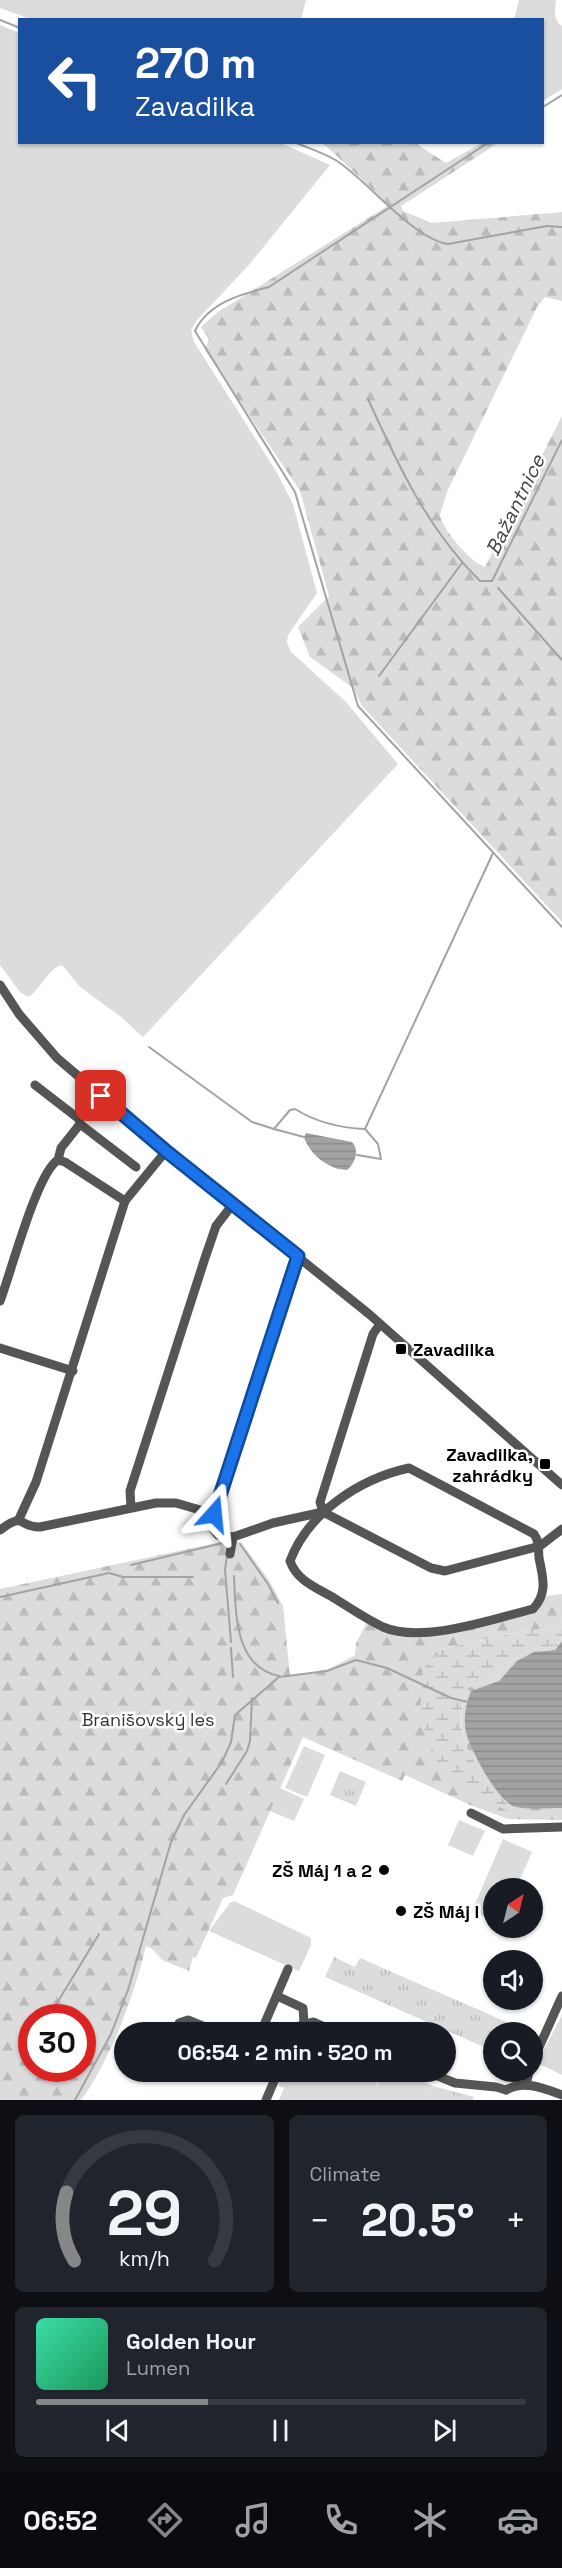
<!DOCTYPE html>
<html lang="en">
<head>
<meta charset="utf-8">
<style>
  body { margin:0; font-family:"Space Grotesk",sans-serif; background:#20242c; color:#f1f3f6; height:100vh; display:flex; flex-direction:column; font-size:22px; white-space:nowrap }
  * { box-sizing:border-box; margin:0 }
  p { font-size:20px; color:#9ea1a6 }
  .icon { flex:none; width:33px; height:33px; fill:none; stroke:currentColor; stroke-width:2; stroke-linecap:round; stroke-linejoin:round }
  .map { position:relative; height:2100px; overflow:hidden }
  .panel { display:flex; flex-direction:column; gap:15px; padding:15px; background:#0d0f14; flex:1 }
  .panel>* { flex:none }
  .guide { position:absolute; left:18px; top:18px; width:526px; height:126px; border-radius:0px; box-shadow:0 2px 4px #0004; background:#1a4fa0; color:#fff; overflow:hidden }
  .needle { width:39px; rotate:35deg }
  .tools { position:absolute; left:483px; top:1878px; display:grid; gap:12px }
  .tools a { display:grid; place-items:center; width:60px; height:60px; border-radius:50%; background:#171b24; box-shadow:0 2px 4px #0004; font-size:30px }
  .speed { position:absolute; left:18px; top:2004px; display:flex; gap:12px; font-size:30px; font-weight:700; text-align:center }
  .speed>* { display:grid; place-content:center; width:78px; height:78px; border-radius:50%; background:#171b24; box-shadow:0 2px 4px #0004; line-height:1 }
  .speed .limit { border:9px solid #d22; background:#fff; color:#111 }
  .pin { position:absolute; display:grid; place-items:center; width:51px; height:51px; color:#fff; margin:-26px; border-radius:12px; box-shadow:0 3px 9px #0006 }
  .me { position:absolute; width:66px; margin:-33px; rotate:18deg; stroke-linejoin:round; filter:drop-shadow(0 0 4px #0008) }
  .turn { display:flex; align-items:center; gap:21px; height:126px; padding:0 18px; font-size:27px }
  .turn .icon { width:78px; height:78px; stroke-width:2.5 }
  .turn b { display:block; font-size:42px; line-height:51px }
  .big { font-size:45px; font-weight:600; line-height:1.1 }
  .panel .tile { flex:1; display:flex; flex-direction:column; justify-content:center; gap:9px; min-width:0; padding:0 21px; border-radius:9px; background:#20242c }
  .panel .dial { align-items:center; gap:0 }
  .dial svg { height:156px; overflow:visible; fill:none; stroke:#363941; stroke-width:7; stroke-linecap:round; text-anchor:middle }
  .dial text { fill:#f1f3f6; stroke:none }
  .song { display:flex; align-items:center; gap:18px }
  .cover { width:72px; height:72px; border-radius:9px; background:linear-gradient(135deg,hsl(160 70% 55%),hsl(150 70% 35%)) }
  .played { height:6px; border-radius:3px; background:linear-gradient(90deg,#858687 35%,#363941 35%) }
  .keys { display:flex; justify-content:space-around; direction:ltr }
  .heat { display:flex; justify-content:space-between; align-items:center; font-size:33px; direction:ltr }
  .panel .tiles { flex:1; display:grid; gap:15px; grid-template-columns:1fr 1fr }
  .tile:last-child { grid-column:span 2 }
  .trip { position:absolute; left:114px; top:2022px; width:342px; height:60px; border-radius:30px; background:#171b24; box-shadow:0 2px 4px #0004; font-weight:600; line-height:60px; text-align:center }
  .tabs { display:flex; height:96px; justify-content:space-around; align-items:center; background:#090b0e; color:#9ea1a6 }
  .tabs .icon { width:42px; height:42px }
  .tabs .on { color:#858687 }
  .tabs b { font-size:27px; color:#f1f3f6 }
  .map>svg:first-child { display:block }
</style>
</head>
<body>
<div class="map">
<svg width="562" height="2100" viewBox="0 0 562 2100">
  <defs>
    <pattern id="forest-firs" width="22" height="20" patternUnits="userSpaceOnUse" patternTransform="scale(1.5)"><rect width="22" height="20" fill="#dcdcdc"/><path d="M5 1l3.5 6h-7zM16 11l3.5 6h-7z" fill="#bbb"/></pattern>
    <pattern id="wetland-marsh" width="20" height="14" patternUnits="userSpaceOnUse" patternTransform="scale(1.5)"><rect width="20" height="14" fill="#dcdcdc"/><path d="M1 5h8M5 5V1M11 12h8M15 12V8" fill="none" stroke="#bbb"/></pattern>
    <pattern id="park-tufts" width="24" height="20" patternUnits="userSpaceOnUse" patternTransform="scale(1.5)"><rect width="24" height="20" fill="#dcdcdc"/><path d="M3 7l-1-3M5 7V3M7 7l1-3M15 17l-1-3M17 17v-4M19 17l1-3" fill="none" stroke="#bbb"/></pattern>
    <pattern id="water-rules" width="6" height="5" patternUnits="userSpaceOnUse" patternTransform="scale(1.5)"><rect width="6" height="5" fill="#a3a3a3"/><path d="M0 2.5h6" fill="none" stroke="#8b8b8b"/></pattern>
  </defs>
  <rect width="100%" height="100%" fill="#fff"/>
  <g fill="#dcdcdc">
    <path d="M0,0H306L301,20L30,19L0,8Z"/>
    <path d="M519,0H556C555,10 553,20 562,26V89L543,101V20H514Z"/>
    <path d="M0,25L19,33L20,142L281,143L330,165L248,266L197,320L191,330L194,342L276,471L293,504L317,593L288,635L287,643L291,652L345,701L398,764L143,1037L120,1016L80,987L62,965C47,969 41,990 28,997L20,992L0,965Z"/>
    <path d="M304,1746L325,1755L307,1797L285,1788Z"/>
    <path d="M280,1788L304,1799L294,1821L270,1811Z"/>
    <path d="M459,1820L485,1831L473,1856L448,1845Z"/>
    <path d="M503,1839L532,1852L516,1888H494L493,1921L472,1911Z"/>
    <path d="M234,1901L311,1938V1945L299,1971L209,1931L230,1903Z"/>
    <path d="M562,2015V2075L537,2063Z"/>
    <path d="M284,2072H381L374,2092L383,2072H401L433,2086L427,2100H279L284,2088L278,2086Z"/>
  </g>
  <g fill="url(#forest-firs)" fill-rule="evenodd">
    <path d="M323,143H415L446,163L482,143H498L401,206L403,211L432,223L562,212V301L545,297L537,307L447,492L440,515C443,530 470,562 485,567L562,416V922L362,706L353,688L310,657L298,627L329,596L300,491L205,350L209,339L201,327L218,312L389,205Z"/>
    <path d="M225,1541L241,1542L269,1580L283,1606L290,1676L329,1669L355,1655L356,1643L367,1622L405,1637L450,1633L530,1612L546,1596L562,1594V1623L548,1629L528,1630L441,1649L429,1748L513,1810C505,1801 494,1793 487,1783C466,1755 453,1722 468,1688L496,1677L516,1657L534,1649L553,1646L562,1638V1641L555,1650C529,1649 515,1663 499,1681L515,1807L562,1808V1820L508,1819L470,1805L405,1775L402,1781L303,1737L233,1895L223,1898L196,1958L193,1957L189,1971L162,1960L152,1949L146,1946C134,1996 111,2059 81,2100H0V1589ZM32,2018H82V2068H32Z"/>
  </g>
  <path fill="url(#wetland-marsh)" d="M562,1623V1638L553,1646L534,1649L516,1657L496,1677L468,1688C446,1736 481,1778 514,1810H506L484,1800L459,1784L437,1761L429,1748L420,1713L423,1669L442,1649L528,1630L548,1629Z"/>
  <g fill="url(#park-tufts)">
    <path d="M340,1771L366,1782L356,1806L330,1795Z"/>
    <path d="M334,1957L355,1967L360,1958L516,2026L513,2032H494L493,2051L325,1977Z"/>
    <path d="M433,2086L474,2097L473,2100H427Z"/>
  </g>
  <g fill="url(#water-rules)">
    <path d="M306,1133L352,1142C360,1151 355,1163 347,1170C329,1170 309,1154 304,1137Z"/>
    <path d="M562,1641V1808C548,1808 530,1810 516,1807C498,1803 470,1749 466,1732C463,1718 466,1704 471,1691L499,1681L517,1661L534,1652L555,1650Z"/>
  </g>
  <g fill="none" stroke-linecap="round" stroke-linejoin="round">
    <g stroke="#a3a3a3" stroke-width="2">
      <path d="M0,20L20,28"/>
      <path d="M543,107L562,95"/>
      <path d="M294,142C308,148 325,153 337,161C368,181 413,239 448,244L547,226L562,227"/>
      <path d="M489,142L269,287C241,294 208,303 195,331L295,492L358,706L562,927"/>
      <path d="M368,399C398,465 428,530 480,581H492L562,440"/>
      <path d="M498,588L562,660"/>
      <path d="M379,676L462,563"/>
      <path d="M149,1047L252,1122L274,1129L290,1110L295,1109C316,1122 339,1128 365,1129L493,853"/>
      <path d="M274,1129L304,1137"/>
      <path d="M357,1155L381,1159L378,1144L365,1129"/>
      <path d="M240,1544L268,1584L278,1603"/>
      <path d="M227,1555L225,1570L231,1642"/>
      <path d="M131,1565L227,1542"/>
      <path d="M234,1576C236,1612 234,1667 279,1676"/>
      <path d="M0,1597L109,1573L123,1577H193"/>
      <path d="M231,1648L233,1677"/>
      <path d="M226,1784L247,1751L250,1741L252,1698"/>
      <path d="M51,2013L99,1934"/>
      <path d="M75,2100L111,2034L128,1990L171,1842L184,1815L222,1762L231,1742L235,1715L279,1677L327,1671L356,1660L387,1668L451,1698L468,1702"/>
    </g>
    <g stroke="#555" stroke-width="9">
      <path d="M0,985L19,1014L57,1058L166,1151L369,1314L562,1485"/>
      <path d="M35,1085L79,1119L80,1124L136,1167"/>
      <path d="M58,1160L61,1148L80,1124"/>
      <path d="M298,1256L211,1522L213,1529L218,1535L233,1537L273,1523L323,1512L431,1568L445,1571L540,1546L562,1529"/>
      <path d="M0,1301C11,1273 37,1172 58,1160L65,1162L125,1201"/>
      <path d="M0,1348L73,1371"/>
      <path d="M409,1468L534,1534C540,1543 538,1548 539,1558C543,1578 548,1593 533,1609C492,1619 422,1644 383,1627C366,1619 350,1608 334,1598C317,1588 297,1581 290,1561C308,1513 359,1479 409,1468Z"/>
      <path d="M131,1507L130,1491L205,1258L216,1226L233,1204"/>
      <path d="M323,1512L320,1502L373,1334L380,1324"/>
      <path d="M19,1519L36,1482L125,1201L166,1151"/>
      <path d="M0,1530C26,1511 17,1527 40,1527L156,1503H176L214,1514"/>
      <path d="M230,1554L233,1537"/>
      <path d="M471,1813L503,1829L562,1827"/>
      <path d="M277,1996L303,2008L304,2023"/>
      <path d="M178,2032L179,2023L188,2020L217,2032"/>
      <path d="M261,2032L288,1969"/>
      <path d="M296,2032L301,2025L313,2022L336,2032"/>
      <path d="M532,2063L562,1996"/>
      <path d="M428,2072L455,2083L496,2087L506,2090"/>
      <path d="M526,2085L529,2072"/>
      <path d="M506,2090C525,2080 543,2088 562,2095"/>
      <path d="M266,2100L278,2072"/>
    </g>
  </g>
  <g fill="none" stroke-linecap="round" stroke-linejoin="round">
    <g stroke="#114b97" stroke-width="15">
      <path id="route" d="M101,1096L166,1151L298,1256L214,1514"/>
    </g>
    <use href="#route" stroke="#1a73e8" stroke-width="10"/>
  </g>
  <g fill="#000" stroke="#fff" stroke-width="2">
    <rect x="395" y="1343" width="12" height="12" rx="3"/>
    <rect x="539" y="1458" width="12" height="12" rx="3"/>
    <circle cx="384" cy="1870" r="6"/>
    <circle cx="401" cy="1911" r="6"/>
  </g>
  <g text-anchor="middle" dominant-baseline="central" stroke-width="5" stroke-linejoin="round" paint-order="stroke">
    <g font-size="18" font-weight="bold" fill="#000" stroke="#fff" text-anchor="start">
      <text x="413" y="1349">Zavadilka</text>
      <text x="533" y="1454" text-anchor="end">Zavadilka,<tspan x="533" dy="21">zahrádky</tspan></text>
      <text x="372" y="1870" text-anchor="end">ZŠ Máj 1 a 2</text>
      <text x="413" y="1911">ZŠ Máj I</text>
    </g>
    <g font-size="18" fill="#333" stroke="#fff">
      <text x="148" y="1719">Branišovský les</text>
    </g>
    <g font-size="20" font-style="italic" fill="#444" stroke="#fff">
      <text transform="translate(515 505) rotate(-64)">Bažantnice</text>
    </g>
  </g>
</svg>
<div class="tools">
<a><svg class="needle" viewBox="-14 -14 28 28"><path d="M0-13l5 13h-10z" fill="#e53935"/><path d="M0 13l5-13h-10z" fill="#9ea1a6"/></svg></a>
<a><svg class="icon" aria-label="sound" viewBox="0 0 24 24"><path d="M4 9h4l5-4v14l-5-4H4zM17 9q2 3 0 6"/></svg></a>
<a><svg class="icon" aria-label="search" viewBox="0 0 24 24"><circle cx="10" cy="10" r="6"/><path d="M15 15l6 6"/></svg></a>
</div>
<div class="speed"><div class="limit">30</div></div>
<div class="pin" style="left:101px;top:1096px;background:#d93025"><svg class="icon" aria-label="arrive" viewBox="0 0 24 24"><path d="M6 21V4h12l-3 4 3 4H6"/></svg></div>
<svg class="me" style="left:214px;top:1514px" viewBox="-20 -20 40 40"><path d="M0-17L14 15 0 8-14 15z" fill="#1a73e8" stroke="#fff" stroke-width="4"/></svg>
<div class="trip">06:54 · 2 min · 520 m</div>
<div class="guide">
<div class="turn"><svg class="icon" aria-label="left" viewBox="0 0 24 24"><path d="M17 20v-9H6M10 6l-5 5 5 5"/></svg><div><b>270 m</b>Zavadilka</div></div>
</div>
</div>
<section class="panel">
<div class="tiles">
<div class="tile dial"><svg viewBox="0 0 100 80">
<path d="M14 69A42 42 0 1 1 86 69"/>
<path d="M14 69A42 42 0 0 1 10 34" stroke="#858687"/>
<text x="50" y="56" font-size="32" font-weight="700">29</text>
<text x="50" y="72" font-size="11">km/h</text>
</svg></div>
<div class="tile"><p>Climate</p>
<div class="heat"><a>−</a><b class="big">20.5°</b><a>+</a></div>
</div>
<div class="tile">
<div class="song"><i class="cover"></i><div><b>Golden Hour</b><p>Lumen</p></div></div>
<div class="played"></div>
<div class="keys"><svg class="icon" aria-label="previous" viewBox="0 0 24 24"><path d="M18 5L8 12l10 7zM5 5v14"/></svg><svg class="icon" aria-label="pause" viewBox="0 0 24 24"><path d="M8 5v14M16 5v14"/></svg><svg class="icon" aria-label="next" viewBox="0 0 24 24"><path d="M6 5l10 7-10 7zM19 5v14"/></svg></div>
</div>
</div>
</section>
<nav class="tabs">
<b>06:52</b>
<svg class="icon on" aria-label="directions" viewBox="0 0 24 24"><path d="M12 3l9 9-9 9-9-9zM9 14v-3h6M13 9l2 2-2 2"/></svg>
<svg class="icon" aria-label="music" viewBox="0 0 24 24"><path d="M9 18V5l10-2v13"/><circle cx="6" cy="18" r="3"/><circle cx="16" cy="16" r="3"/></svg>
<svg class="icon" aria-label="phone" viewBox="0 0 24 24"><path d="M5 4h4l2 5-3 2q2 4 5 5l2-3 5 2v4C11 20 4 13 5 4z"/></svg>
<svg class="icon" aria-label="climate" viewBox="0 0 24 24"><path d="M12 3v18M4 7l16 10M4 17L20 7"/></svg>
<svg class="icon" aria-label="car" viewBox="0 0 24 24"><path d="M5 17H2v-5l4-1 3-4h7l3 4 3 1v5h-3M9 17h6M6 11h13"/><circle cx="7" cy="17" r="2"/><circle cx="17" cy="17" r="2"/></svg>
</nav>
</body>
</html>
